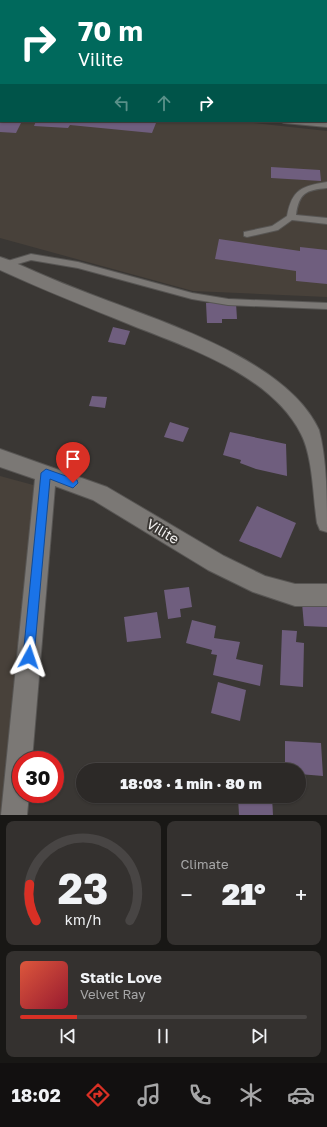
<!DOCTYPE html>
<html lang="en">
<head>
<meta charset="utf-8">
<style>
  body { margin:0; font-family:"Golos Text",sans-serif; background:#34312f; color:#f1f3f6; height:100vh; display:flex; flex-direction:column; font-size:15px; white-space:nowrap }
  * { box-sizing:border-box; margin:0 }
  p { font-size:13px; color:#a6a6a7 }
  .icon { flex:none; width:22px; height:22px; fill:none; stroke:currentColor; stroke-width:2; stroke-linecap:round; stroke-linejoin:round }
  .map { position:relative; height:815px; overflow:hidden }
  .side { display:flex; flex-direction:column; gap:6px; padding:6px; background:#181715; flex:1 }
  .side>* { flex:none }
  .banner { position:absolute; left:0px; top:0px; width:327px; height:122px; box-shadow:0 1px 3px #0004,0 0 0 1px #484544; background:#00695c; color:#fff; overflow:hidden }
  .speed { position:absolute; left:12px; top:751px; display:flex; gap:8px; font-size:20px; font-weight:700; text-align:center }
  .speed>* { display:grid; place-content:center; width:52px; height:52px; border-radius:50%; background:#2c2927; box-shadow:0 1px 3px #0004,0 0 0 1px #484544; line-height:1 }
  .speed .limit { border:6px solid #d22; background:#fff; color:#111 }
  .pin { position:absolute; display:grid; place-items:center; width:34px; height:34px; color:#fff; margin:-41px -17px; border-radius:50% 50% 50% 0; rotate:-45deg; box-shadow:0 0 4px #0007 }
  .pin .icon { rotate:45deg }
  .me { position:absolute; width:44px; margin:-22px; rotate:5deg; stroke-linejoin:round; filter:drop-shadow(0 0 3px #0008) }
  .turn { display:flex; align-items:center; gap:14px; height:84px; padding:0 12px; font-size:18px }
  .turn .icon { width:52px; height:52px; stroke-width:2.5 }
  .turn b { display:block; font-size:28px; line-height:34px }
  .lanes { display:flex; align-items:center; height:38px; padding:0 12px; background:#0003; justify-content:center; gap:20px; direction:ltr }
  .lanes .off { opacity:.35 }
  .big { font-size:30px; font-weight:800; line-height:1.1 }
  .side .widget { flex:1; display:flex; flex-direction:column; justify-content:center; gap:6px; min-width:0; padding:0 14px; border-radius:8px; background:#34312f }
  .side .dial { align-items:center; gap:0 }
  .dial svg { height:104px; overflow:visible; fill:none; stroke:#484544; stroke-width:7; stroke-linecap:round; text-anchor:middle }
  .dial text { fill:#f1f3f6; stroke:none }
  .song { display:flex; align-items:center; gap:12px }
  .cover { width:48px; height:48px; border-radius:6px; background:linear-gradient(135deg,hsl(10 70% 55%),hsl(350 70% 35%)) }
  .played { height:4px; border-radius:2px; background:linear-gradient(90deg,#d93025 20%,#484544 20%) }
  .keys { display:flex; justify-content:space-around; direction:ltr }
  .heat { display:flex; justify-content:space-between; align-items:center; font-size:22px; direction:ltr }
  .side .tiles { flex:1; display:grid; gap:6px; grid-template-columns:1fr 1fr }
  .widget:last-child { grid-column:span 2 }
  .trip { position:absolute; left:76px; top:763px; width:230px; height:40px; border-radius:20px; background:#2c2927; box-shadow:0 1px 3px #0004,0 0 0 1px #484544; font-weight:800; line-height:40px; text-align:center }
  .dock { display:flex; height:64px; justify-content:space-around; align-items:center; background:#121010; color:#a6a6a7 }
  .dock .icon { width:28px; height:28px }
  .dock .current { color:#d93025 }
  .dock b { font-size:18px; color:#f1f3f6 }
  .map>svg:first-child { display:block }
</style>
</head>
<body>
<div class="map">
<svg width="327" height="815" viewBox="0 0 327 815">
  <rect width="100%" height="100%" fill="#3a3734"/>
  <g fill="#48413a">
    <path d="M0,97L1,121H236L327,131V297L193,291L0,238Z"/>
    <path d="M0,476L48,489L21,760L22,815H0Z"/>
  </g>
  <g fill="#6f5e7e">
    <path d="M0,121H22L16,133L0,132Z"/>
    <path d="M36,121H168L167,123H156L152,133L70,125L68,128L34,126Z"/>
    <path d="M271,167L320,170L321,181L271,178Z"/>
    <path d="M219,239L300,251V247L327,250V284L296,281V271L215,259Z"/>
    <path d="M206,303H236L237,319H222V323H207Z"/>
    <path d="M113,327L130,331L125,345L108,342Z"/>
    <path d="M92,396L107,397L105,408L89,406Z"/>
    <path d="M170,422L189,428L183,442L164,437Z"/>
    <path d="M230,432L286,444L287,476L256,469L240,463L241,460L223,455Z"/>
    <path d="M257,506L296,523L281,558L239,541Z"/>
    <path d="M189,587L192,607L180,609L181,617L168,619L164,590Z"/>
    <path d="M302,603L327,604V627L304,626Z"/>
    <path d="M157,612L161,638L127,642L124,617Z"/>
    <path d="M192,620L216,626L214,638L240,642L236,659L263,665L260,686L213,675L217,655L211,654L212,650L186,643Z"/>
    <path d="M282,630L297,631L296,642L304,643L303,687L280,685Z"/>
    <path d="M218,682L246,690L240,721L211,713Z"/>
    <path d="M285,741L321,743L323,776L299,774V770H285Z"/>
    <path d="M238,797H272L273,815H239Z"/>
  </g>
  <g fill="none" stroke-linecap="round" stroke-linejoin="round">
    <g stroke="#575553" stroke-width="2">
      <g id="service">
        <path d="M0,16H1L0,21Z"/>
        <rect x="0" y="91" width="1" height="4"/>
        <path d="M280,121L327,123V127L284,123Z"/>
        <path d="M327,182V188C306,190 299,193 296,215L327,218V224L292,220L278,230L247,237L244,236V232L272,226L287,216C292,189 302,186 327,182Z"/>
        <path d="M31,254L78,262L192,293L228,299L327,303V309L228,305L192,299L78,268L31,260L4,268L0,266L1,263Z"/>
      </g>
    </g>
    <g stroke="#575553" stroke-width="2">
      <g id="minor">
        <path d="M0,51H1L0,60Z"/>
        <path d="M0,257C13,261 24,267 36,272C54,280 72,287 90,294C159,321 287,359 319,430C327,460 327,501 327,532L320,530L317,523C313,497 313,457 301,434C271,375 189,348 131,325C87,307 43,290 0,270Z"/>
        <path d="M0,449L107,487L224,556L265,576L295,584H327V606H295L253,592L208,570L93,500L55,486L32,760H21V794H29L27,815H1L35,479L0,467Z"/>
      </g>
    </g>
    <g stroke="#575553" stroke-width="2">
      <g id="secondary">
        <path d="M187,0H206L207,1H188Z"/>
        <path d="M234,0H252L253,1H235Z"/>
        <rect x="326" y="20" width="1" height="8"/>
      </g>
    </g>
    <use href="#service" fill="#7b7875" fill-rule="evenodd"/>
    <use href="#minor" fill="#7b7875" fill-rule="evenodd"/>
    <use href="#secondary" fill="#7b7875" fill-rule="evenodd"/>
  </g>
  <path fill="#1a73e8" stroke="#114b97" d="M46,469L77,480L78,483L73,488L50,479L34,657L33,661L29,663L25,661L23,657L41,473Z"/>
  <g text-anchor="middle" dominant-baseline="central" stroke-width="4" stroke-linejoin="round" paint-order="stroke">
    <g font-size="14" fill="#f2f0ef" stroke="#3a3734">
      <text transform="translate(163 531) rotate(31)">Vilite</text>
    </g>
  </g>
</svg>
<div class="speed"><div class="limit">30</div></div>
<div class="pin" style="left:73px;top:483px;background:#d93025"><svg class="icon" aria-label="arrive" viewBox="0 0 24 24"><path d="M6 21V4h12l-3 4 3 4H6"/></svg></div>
<svg class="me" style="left:29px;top:657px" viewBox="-20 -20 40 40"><path d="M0-17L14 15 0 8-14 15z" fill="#1a73e8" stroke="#fff" stroke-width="4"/></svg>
<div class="trip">18:03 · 1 min · 80 m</div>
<div class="banner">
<div class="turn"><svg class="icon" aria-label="right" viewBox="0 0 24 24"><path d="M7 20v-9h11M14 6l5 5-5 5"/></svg><div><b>70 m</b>Vilite</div></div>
<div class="lanes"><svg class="icon off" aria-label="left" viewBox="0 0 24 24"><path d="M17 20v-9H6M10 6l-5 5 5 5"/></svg><svg class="icon off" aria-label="ahead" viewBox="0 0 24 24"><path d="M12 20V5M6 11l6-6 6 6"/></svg><svg class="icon" aria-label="right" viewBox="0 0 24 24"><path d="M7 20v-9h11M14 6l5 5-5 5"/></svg></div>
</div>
</div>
<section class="side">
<div class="tiles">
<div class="widget dial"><svg viewBox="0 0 100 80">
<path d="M14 69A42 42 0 1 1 86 69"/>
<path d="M14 69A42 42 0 0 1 9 41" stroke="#d93025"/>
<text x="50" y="56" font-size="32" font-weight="700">23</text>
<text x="50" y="72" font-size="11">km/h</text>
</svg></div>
<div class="widget"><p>Climate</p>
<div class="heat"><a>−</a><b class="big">21°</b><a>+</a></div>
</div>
<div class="widget">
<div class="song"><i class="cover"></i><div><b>Static Love</b><p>Velvet Ray</p></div></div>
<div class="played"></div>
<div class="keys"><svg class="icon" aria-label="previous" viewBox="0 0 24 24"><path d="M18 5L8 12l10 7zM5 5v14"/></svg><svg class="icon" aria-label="pause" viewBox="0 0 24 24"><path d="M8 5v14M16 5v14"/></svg><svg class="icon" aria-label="next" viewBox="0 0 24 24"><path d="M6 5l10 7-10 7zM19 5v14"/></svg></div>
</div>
</div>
</section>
<nav class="dock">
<b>18:02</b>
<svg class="icon current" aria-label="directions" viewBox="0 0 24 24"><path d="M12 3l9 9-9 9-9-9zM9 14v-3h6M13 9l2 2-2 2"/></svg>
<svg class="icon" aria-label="music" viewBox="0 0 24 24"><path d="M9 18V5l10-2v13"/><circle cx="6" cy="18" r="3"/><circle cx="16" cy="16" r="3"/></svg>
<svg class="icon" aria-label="phone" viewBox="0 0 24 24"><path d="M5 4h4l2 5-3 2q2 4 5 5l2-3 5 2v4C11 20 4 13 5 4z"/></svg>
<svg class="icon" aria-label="climate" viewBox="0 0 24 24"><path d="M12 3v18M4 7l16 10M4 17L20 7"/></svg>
<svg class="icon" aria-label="car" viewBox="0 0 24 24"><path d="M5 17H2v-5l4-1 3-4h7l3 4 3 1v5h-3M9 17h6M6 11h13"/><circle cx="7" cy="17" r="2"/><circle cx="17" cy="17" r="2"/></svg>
</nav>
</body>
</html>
